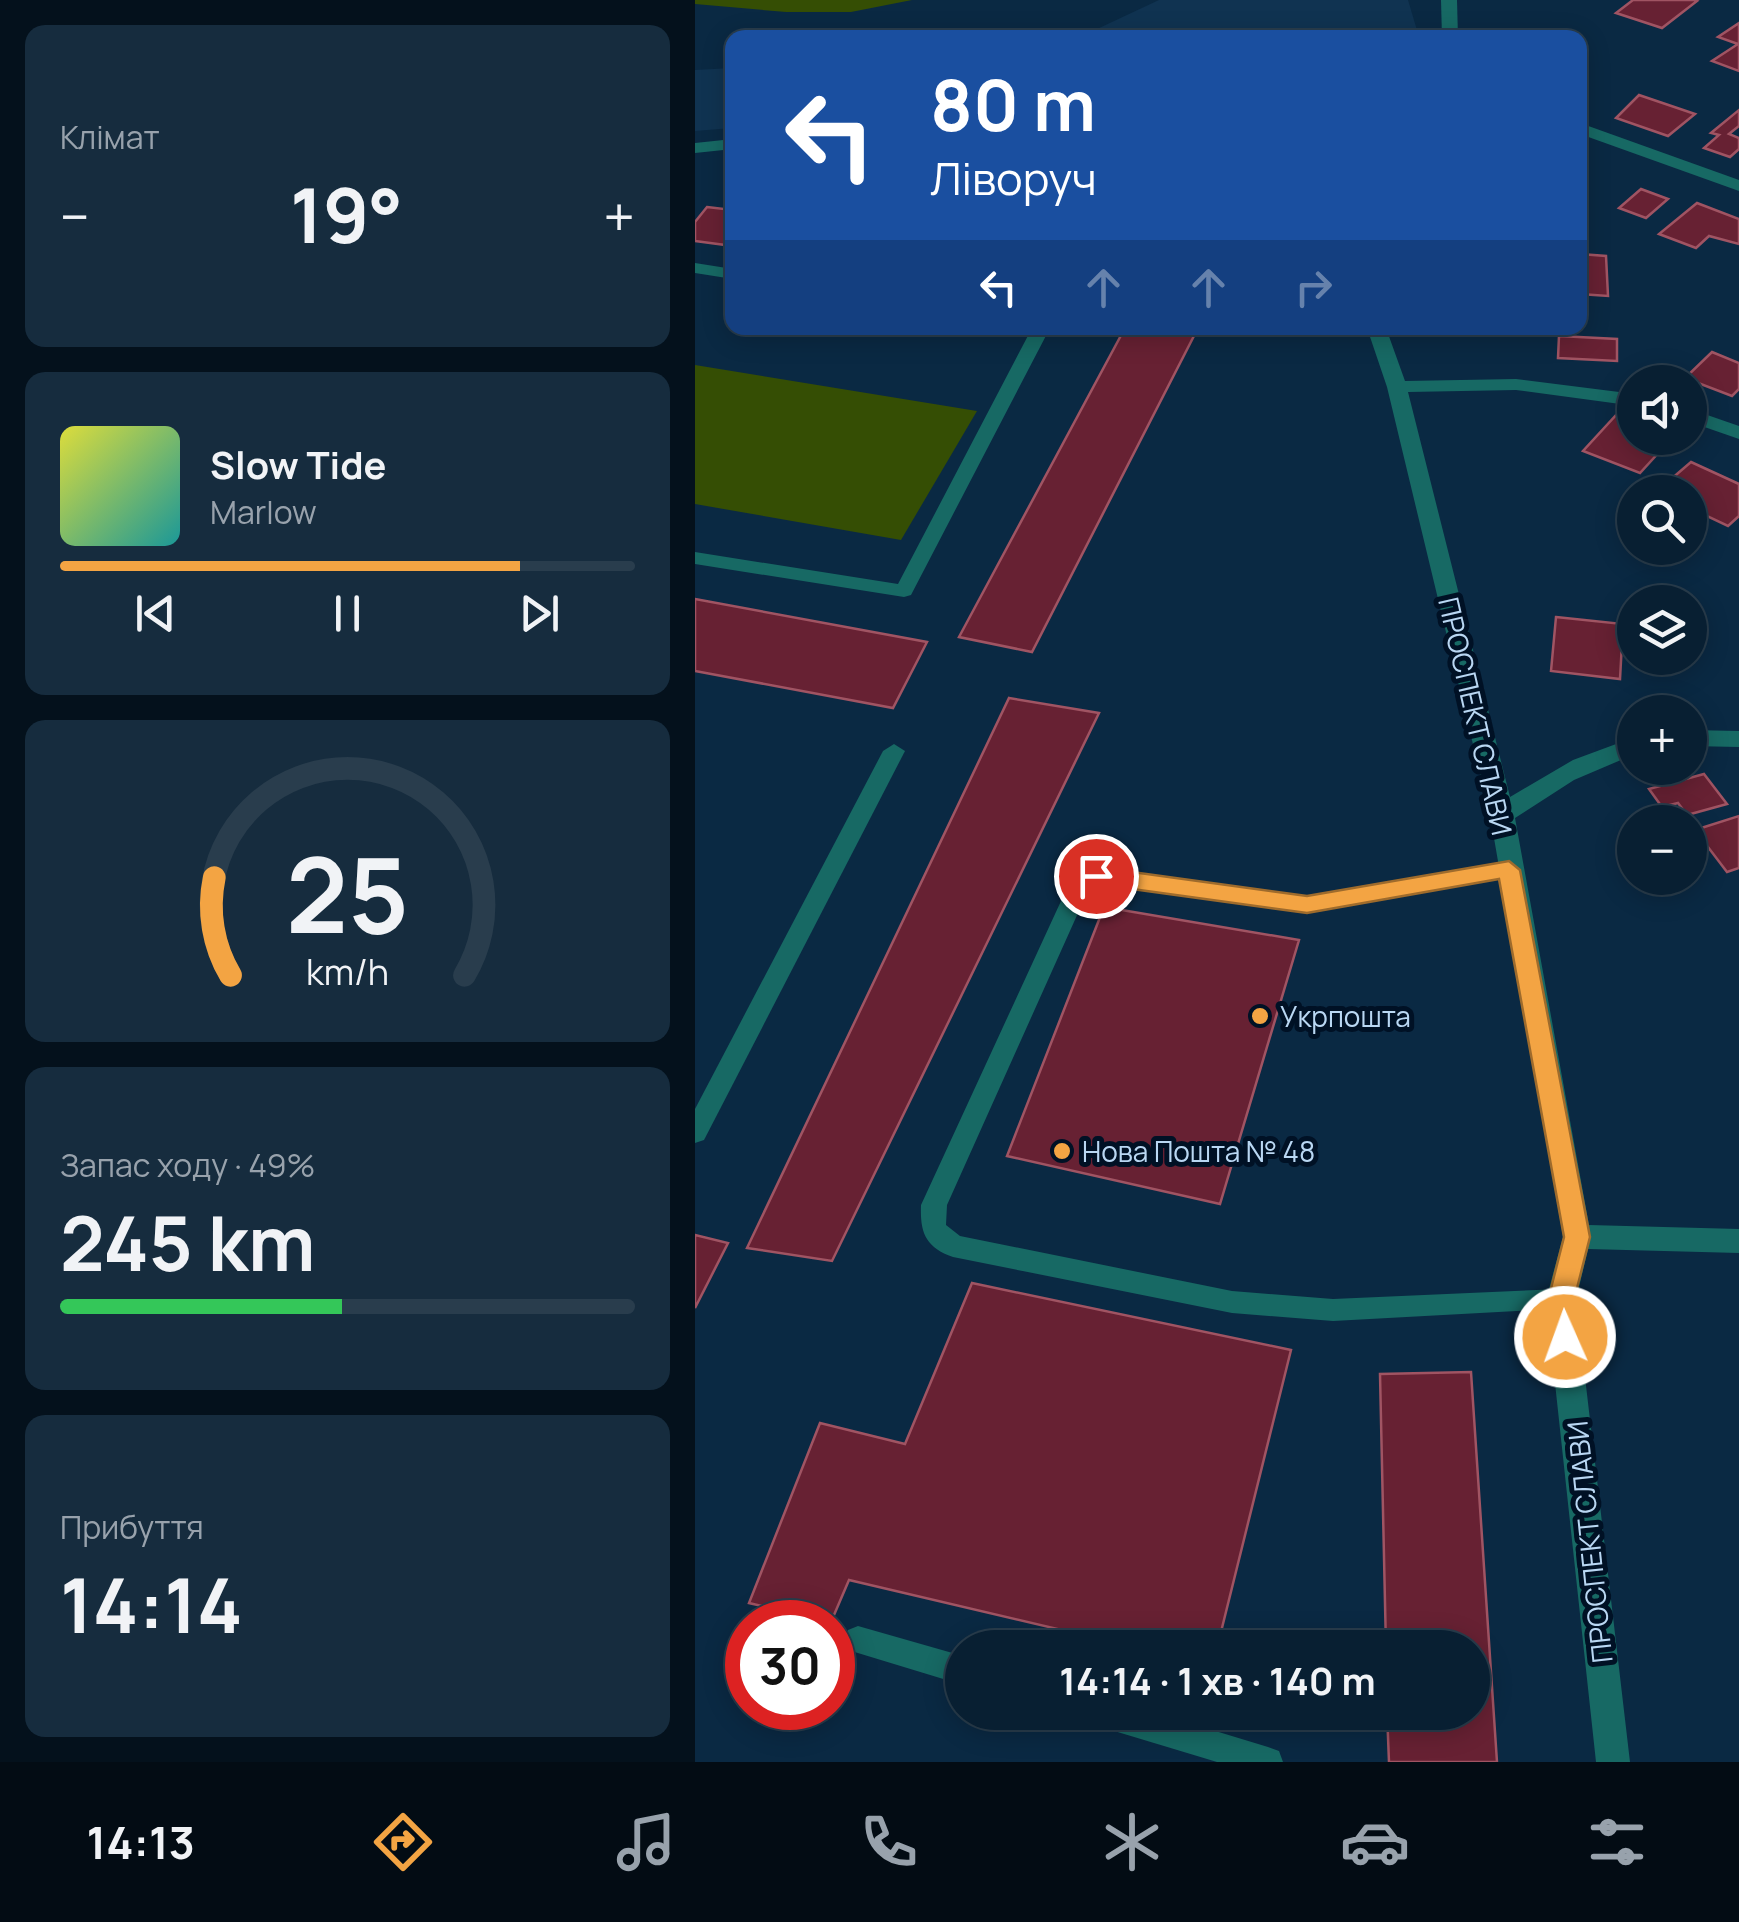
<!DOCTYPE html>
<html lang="uk">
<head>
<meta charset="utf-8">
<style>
  body { margin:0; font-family:Manrope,sans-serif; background:#162c3e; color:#f1f3f6; height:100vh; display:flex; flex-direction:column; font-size:38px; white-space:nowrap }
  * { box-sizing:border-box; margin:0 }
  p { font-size:32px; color:#98a2ac }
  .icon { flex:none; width:55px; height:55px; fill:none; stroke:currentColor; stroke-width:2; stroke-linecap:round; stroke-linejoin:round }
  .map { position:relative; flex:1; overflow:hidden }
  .details { display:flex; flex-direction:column; gap:25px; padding:25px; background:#04111c; width:695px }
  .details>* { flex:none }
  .top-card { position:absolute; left:30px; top:30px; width:862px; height:305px; border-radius:20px; box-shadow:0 5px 25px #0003,0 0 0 2px #293d4d; background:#1a4fa0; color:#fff; overflow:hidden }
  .buttons { position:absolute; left:922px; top:365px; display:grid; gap:20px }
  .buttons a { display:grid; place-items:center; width:90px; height:90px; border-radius:50%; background:#081f32; box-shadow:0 5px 25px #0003,0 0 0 2px #293d4d; font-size:50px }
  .speed { position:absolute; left:30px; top:1600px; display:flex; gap:20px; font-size:50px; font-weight:700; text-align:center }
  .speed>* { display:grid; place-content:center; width:130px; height:130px; border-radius:50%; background:#081f32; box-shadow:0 5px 25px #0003,0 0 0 2px #293d4d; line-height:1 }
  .speed .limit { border:15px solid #d22; background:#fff; color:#111 }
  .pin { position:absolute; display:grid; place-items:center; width:85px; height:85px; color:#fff; margin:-42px; border:5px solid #fff; border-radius:50%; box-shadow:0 2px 10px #0007 }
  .me { position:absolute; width:110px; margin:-55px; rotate:358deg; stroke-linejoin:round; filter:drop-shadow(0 0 8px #0008) }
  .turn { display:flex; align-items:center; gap:35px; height:210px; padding:0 40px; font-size:45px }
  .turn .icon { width:130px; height:130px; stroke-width:2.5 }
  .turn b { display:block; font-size:70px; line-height:85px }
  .lanes { display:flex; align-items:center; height:95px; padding:0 40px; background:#0003; justify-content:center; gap:50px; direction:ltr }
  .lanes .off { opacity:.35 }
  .big { font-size:75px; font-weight:700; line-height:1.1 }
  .details .card { flex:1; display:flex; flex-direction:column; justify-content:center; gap:15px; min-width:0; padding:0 35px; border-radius:20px; background:#162c3e }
  .details .dial { align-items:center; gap:0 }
  .dial svg { height:260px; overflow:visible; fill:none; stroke:#293d4d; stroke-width:7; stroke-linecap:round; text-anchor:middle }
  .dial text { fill:#f1f3f6; stroke:none }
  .song { display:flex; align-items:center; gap:30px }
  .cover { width:120px; height:120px; border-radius:15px; background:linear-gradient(135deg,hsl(60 70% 55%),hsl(180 70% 35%)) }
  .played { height:10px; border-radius:5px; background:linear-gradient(90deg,#f3a443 80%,#293d4d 80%) }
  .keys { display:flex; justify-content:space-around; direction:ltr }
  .heat { display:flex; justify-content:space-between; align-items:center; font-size:55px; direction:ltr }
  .charge { height:15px; border-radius:8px; background:linear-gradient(90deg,#34c759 49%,#293d4d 0) }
  .trip { position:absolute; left:250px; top:1630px; width:545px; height:100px; border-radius:50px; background:#081f32; box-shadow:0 5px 25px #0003,0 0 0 2px #293d4d; font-weight:700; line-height:100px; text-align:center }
  .dock { display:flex; height:160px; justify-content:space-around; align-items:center; background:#030c14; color:#98a2ac }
  .dock .icon { width:70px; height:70px }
  .dock .active { color:#f3a443 }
  .dock b { font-size:45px; color:#f1f3f6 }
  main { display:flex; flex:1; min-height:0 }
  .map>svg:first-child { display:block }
</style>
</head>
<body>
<main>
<section class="details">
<div class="card"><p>Клімат</p>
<div class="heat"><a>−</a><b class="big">19°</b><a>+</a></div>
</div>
<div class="card">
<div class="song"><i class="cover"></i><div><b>Slow Tide</b><p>Marlow</p></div></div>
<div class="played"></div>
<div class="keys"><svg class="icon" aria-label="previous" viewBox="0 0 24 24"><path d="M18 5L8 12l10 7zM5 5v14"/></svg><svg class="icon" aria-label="pause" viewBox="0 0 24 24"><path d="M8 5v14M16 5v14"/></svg><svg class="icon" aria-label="next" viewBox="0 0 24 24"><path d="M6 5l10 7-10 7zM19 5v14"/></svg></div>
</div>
<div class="card dial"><svg viewBox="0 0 100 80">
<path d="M14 69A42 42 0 1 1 86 69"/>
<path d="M14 69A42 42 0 0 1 9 39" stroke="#f3a443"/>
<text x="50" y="56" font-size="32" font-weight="700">25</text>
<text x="50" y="72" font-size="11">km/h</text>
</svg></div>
<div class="card"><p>Запас ходу · 49%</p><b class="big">245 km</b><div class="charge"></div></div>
<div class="card"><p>Прибуття</p><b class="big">14:14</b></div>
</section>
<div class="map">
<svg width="1044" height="1762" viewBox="0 0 1044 1762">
  <rect width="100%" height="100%" fill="#0a2943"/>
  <g fill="#103351">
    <path d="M464,0H713L724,37H385Z"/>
    <path d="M37,68V128L0,131V70Z"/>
  </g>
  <g fill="#354e04">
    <path d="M0,0H217L156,12H91L0,4Z"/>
    <path d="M0,365L282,411L206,540L0,504Z"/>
  </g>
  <g fill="#672133" stroke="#a05463" stroke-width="2.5">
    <path d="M938,0H999L1002,1L967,28L921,13Z"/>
    <path d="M1044,23V71L1017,61L1043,44L1023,37Z"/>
    <path d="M944,95L1000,114L973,136L921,118Z"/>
    <path d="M1044,110V126L1034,134L1044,138V149L1035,157L1009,148L1024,135L1016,133Z"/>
    <path d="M946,189L973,199L951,218L924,208Z"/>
    <path d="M1002,203L1044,219V244L1014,236L1001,248L964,234Z"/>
    <path d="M12,207L38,210V246L0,241V222Z"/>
    <path d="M885,254L911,256L913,296L885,294Z"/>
    <path d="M430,328H503L337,652L264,637Z"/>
    <path d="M864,336L922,339V361L863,358Z"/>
    <path d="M1017,352L1044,363V389L1037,396L990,378Z"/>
    <path d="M923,413L940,419V438H977L945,473L888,451Z"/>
    <path d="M996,462L1044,484V516L1033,526L995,508V492H961Z"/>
    <path d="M0,599L232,642L198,708L0,671Z"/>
    <path d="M861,617L928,624L925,679L856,671Z"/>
    <path d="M314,698L404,713L137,1261L52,1248Z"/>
    <path d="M1009,774L1032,804L992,815L983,803L967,807L954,789Z"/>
    <path d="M1044,816V868L1032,872L1000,830Z"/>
    <path d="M409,907L604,940L525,1204L312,1156Z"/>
    <path d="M0,1235L33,1243L0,1308Z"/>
    <path d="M277,1283L596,1350L522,1648H443L154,1580L136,1622L54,1603L125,1423L210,1444Z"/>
    <path d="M776,1372L802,1762H694L692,1712H778V1648H691L685,1374Z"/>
  </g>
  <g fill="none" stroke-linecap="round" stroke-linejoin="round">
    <g fill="#176964" fill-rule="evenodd">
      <path d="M0,263L38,269V279L0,273Z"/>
      <path d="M337,328H355L216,595L209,597L0,564V552L203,584Z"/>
      <path d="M199,744L210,751L9,1140L0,1143V1109L188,751Z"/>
      <path d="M814,861L822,863L825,869L822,875L612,912L405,884L392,893L252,1205L251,1225L265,1236L537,1291L638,1299L866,1289L875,1292L879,1300L875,1308L638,1321L537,1313L258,1257C230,1247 225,1232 226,1205L372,888L401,867L612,896Z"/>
      <path d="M163,1626L268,1656V1685L153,1650L148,1640L153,1630Z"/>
      <path d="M391,1712H458L573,1747L584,1751L588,1762H522L406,1727L395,1723Z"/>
    </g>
    <g fill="#176964" fill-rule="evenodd">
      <path d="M746,0H762L763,38H747Z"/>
      <path d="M885,123L1044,180V191L885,134Z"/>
      <path d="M38,139V149L0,153V143Z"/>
      <path d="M672,328H691L710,381L821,379L940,394V406L821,390L713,392L815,797L878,760L940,737V754L879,780L820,818L894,1225L1044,1229V1253L893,1249L881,1300L935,1762H901L851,1300L868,1237L795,815L692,387Z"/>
      <path d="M995,409L1044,426V439L995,422Z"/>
      <path d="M995,730L1044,731V747L995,746Z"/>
    </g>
  </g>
  <path fill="#f3a443" stroke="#9e6b2c" stroke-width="2.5" d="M814,861L825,870L895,1237L879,1300L884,1337L880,1346L870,1349L861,1346L853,1300L869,1237L804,879L612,913L401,884L390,876L401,867L612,896Z"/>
  <g fill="#f3a443" stroke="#001125" stroke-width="4">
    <circle cx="565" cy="1016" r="10"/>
    <circle cx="367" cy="1151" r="10"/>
  </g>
  <g text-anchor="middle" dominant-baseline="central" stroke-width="10" stroke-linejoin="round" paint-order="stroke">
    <g font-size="28" fill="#b9d7f3" stroke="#001125">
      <text transform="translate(781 716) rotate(77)">ПРОСПЕКТ СЛАВИ</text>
      <text transform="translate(894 1542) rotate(-96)">ПРОСПЕКТ СЛАВИ</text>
    </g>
    <g font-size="28" fill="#b9d7f3" stroke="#001125" text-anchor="start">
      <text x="585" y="1016">Укрпошта</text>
      <text x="387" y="1151">Нова Пошта № 48</text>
    </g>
  </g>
</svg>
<div class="buttons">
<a><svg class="icon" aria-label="sound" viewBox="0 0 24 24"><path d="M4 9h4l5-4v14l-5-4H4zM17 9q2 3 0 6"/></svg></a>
<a><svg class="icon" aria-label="search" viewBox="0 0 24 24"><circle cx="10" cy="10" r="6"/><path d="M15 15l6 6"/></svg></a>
<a><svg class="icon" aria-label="layers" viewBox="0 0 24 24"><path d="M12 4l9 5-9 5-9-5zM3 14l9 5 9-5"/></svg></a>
<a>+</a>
<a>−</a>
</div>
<div class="speed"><div class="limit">30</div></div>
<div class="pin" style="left:401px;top:876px;background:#d93025"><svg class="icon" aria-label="arrive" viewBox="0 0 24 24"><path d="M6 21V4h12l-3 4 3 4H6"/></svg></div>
<svg class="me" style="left:870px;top:1337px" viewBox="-20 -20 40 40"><circle r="17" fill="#f3a443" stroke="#fff" stroke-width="3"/><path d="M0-11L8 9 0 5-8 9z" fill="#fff"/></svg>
<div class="trip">14:14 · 1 хв · 140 m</div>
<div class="top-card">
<div class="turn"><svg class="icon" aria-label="left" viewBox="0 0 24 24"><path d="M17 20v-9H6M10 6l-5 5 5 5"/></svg><div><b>80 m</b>Ліворуч</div></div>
<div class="lanes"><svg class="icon" aria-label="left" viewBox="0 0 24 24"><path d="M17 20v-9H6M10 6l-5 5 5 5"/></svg><svg class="icon off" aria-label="ahead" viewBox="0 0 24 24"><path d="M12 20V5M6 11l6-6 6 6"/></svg><svg class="icon off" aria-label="ahead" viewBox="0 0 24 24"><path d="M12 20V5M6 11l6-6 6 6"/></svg><svg class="icon off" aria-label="right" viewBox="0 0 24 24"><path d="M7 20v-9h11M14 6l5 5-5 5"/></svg></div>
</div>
</div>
</main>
<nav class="dock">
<b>14:13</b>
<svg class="icon active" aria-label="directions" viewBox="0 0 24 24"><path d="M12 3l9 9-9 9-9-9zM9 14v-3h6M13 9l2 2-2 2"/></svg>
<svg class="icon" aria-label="music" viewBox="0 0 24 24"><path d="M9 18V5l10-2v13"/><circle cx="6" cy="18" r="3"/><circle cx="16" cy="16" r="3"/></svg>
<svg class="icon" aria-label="phone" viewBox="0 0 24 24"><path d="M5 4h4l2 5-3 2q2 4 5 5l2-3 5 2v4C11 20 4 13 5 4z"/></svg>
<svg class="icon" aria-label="climate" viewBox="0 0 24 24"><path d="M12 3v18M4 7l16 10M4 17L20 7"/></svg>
<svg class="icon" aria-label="car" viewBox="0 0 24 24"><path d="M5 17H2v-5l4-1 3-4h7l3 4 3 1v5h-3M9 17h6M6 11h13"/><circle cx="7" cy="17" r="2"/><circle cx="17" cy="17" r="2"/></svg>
<svg class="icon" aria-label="filters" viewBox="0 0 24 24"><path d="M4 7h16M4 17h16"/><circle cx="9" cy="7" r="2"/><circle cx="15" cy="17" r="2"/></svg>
</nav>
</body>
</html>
